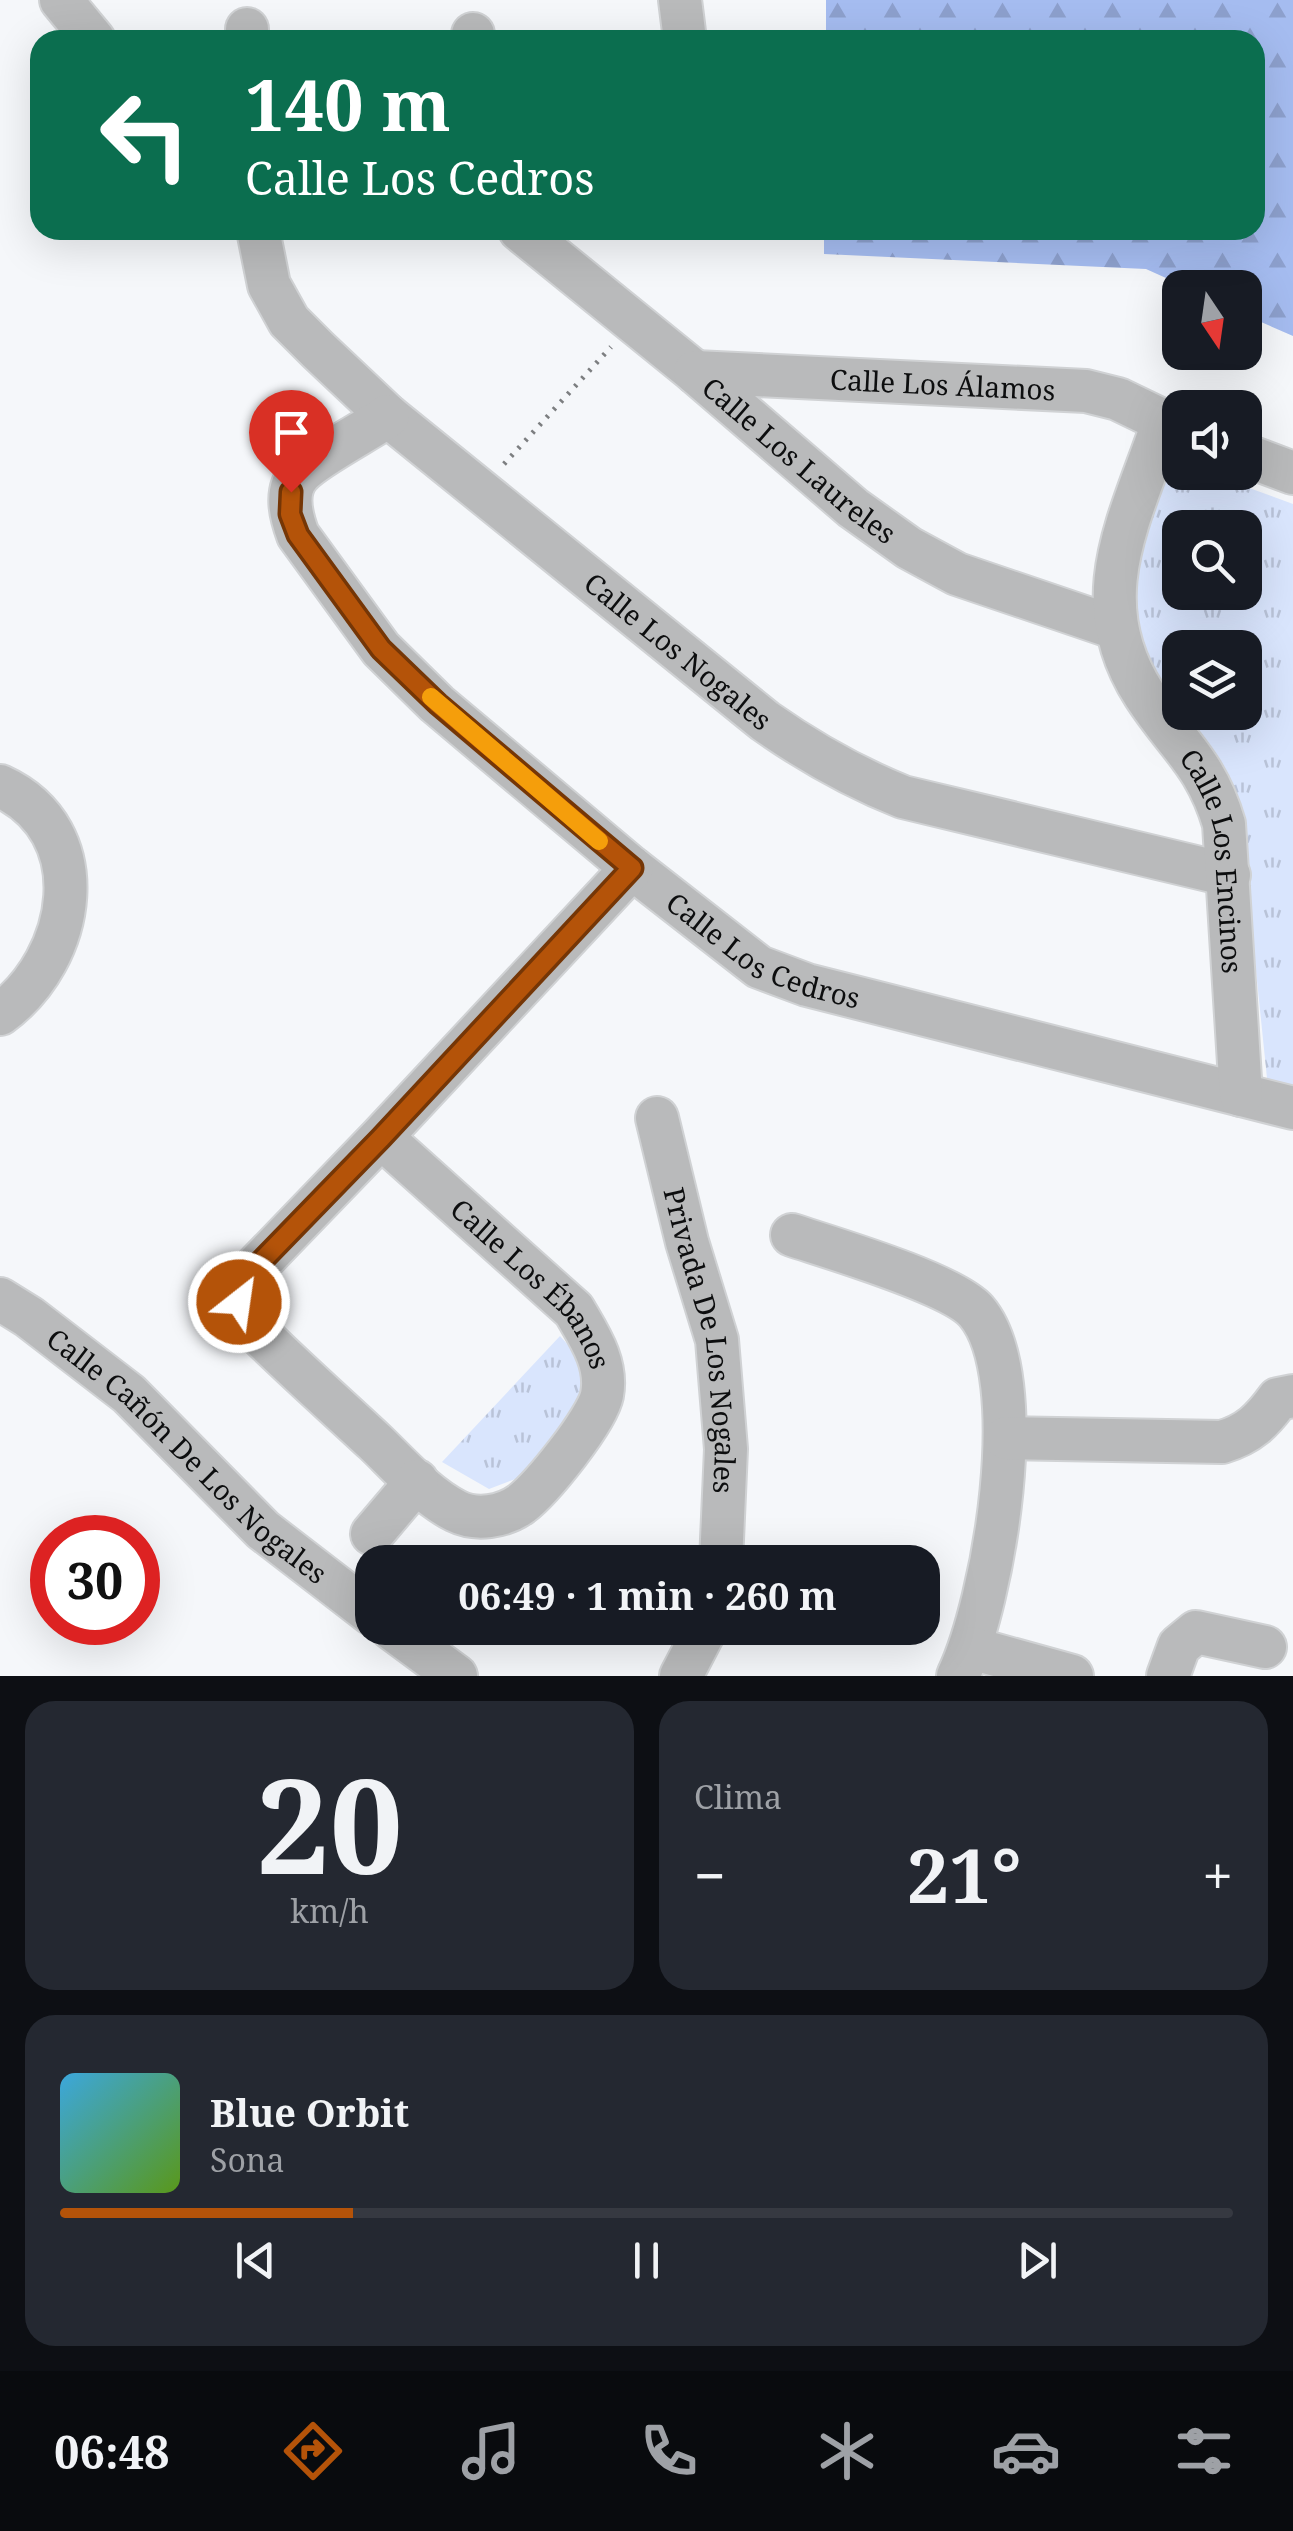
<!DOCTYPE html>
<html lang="es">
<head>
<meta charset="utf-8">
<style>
  body { margin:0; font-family:"Noto Serif",serif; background:#242831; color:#f1f3f6; height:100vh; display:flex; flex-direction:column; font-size:38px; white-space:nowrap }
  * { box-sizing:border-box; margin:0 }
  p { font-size:32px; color:#9ea1a6 }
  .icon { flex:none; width:55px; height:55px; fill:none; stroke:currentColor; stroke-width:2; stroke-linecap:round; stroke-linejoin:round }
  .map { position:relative; height:1676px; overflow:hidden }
  .side { display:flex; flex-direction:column; gap:25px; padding:25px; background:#0d0f14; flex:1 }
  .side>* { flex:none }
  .top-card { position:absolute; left:30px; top:30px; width:1235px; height:210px; border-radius:30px; box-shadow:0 10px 40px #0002; background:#0b6e4f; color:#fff; overflow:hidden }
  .needle { width:65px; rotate:167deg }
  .tools { position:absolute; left:1162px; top:270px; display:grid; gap:20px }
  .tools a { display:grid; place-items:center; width:100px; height:100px; border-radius:20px; background:#171b24; box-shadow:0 10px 40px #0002; font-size:50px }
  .speed { position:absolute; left:30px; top:1515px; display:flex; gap:20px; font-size:50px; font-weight:700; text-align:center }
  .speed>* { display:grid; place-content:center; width:130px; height:130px; border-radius:50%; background:#171b24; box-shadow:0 10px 40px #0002; line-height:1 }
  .speed .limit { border:15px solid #d22; background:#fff; color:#111 }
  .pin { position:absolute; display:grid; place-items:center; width:85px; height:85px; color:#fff; margin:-102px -42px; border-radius:50% 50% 50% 0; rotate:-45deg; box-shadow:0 0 10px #0007 }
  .pin .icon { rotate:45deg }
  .me { position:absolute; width:110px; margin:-55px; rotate:30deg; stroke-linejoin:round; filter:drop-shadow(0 0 8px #0008) }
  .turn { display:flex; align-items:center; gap:35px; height:210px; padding:0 50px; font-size:45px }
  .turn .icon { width:130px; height:130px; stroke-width:2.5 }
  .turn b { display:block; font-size:70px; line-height:85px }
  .big { font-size:75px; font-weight:700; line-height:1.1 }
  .side .card { flex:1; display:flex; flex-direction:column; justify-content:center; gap:15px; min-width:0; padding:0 35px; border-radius:30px; background:#242831 }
  .side .dial { align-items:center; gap:0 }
  .dial b { font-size:130px; line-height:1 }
  .song { display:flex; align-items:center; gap:30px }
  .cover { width:120px; height:120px; border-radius:15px; background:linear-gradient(135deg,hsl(200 70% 55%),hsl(90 70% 35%)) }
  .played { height:10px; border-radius:5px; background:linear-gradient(90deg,#b45309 25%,#363941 25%) }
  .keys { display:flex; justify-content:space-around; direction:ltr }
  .heat { display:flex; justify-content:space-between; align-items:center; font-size:55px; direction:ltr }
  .side .tiles { flex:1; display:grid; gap:25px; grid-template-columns:1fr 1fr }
  .card:last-child { grid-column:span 2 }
  .trip { position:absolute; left:355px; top:1545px; width:585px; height:100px; border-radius:30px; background:#171b24; box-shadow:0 10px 40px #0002; font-weight:700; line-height:100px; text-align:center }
  .menu { display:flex; height:160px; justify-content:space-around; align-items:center; background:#090b0e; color:#9ea1a6 }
  .menu .icon { width:70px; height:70px }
  .menu .current { color:#b45309 }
  .menu b { font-size:45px; color:#f1f3f6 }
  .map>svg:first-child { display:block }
</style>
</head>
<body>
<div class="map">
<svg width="1293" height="1676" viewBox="0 0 1293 1676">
  <defs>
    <pattern id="forest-firs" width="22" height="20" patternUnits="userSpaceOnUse" patternTransform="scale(2.5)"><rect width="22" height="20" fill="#a5bcf0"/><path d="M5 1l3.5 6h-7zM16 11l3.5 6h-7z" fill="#8da0cd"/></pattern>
    <pattern id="park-tufts" width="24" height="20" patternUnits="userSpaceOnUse" patternTransform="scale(2.5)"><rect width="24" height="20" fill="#d9e5fd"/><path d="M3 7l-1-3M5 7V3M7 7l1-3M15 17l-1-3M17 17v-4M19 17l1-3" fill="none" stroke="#b9c3d8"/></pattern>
  </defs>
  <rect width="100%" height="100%" fill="#f5f7fa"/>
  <path fill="url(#forest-firs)" d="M826,0H1293V336L1245,315V288L1186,287L1146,269L824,254V230H1255V40H826Z"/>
  <g fill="url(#park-tufts)" fill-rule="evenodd">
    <path d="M1176,461L1180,462V472L1208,473L1293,504V1092L1268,1088L1239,805L1144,667L1126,600L1137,528ZM1180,528H1245V592H1180ZM1180,648H1245V712H1180Z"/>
    <path d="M560,1336L587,1366L589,1410L526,1475L489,1489L442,1462Z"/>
  </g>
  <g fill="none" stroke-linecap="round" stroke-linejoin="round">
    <g stroke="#d0d2d4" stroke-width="46">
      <g id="minor">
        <path d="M61,0L94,40"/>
        <path d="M680,0L685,40"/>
        <path d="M247,29V40"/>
        <path d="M473,34L474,40"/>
        <path id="s1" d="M258,230L269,285L289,321L318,350L388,416L765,721C809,752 853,777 903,797L1229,875"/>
        <path id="s2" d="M520,230L695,372L853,508L909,548L957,574L1116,628"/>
        <path id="s3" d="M695,372L1086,391L1118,399L1180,429"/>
        <path id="s4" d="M388,416C368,430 314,458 300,474C284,491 291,516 298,535L381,649L437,704L632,868L759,967L807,985L1293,1108"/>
        <path id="s5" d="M1163,423C1131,518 1083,599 1144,694C1176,744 1206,762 1224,824L1241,1095"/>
        <path d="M1245,455L1293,473"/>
        <path d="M0,786C98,831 76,959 0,1014"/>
        <path id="s6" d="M657,1118L687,1242L717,1340L726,1449L721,1562"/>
        <path id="s7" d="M381,1137L574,1310C589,1336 608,1363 602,1395C597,1420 542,1488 521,1504C503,1517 476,1521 456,1511C426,1496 399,1465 375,1442C332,1402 288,1363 247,1322C236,1305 239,1293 248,1275L381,1137L632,868"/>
        <path d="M792,1235C831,1248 951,1283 976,1311C1033,1377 993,1603 958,1676"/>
        <path id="s8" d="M0,1299L29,1317L129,1394L263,1530L372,1614"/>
        <path d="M1006,1438L1222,1442C1249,1434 1262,1421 1278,1399L1293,1396"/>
        <path d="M372,1534L417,1481"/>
        <path d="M391,1628L456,1676"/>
        <path d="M971,1648L1072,1676"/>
        <path d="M681,1676L706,1628"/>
        <path d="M1168,1676L1179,1646L1196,1632L1265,1647"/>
      </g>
    </g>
    <path stroke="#7c7e80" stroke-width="5" stroke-dasharray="2.5 8" stroke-linecap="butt" d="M504,464L611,347"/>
    <use href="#minor" stroke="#b9babb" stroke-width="42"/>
  </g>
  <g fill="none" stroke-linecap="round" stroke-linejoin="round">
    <g stroke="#753606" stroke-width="25">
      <path id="route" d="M239,1302L248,1275L381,1138L632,868L438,704L381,649L298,535L290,514L291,492"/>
    </g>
    <use href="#route" stroke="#b45309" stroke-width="18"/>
    <path stroke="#f59e0b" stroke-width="18" d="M431,697L599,841"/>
  </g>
  <g text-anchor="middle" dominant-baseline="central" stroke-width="8" stroke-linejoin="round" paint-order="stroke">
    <g font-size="28" fill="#0d0e0f" stroke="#fff">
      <text stroke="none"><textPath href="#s3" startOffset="248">Calle Los Álamos</textPath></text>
      <text stroke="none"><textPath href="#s2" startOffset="362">Calle Los Laureles</textPath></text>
      <text stroke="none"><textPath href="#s1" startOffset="608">Calle Los Nogales</textPath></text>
      <text stroke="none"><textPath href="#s5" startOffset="472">Calle Los Encinos</textPath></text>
      <text stroke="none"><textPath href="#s4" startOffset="802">Calle Los Cedros</textPath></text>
      <text stroke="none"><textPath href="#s7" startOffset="212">Calle Los Ébanos</textPath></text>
      <text stroke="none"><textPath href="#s6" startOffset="228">Privada De Los Nogales</textPath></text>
      <text stroke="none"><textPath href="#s8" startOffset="245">Calle Cañón De Los Nogales</textPath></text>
    </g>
  </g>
</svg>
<div class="tools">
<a><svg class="needle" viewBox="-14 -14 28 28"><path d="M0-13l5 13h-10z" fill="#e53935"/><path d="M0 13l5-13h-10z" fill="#9ea1a6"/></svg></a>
<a><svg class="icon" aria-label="sound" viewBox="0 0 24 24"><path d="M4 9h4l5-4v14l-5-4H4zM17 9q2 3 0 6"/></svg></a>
<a><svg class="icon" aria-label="search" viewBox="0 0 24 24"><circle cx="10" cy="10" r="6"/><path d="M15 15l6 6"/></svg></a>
<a><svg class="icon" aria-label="layers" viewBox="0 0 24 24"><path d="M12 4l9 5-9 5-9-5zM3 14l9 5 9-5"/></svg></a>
</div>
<div class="speed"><div class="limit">30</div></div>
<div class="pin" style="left:291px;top:492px;background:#d93025"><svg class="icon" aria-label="arrive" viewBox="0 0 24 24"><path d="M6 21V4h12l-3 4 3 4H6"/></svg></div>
<svg class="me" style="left:239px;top:1302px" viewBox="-20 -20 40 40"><circle r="17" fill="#b45309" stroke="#fff" stroke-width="3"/><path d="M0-11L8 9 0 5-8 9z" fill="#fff"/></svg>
<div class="trip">06:49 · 1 min · 260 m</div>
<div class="top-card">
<div class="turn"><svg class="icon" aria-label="left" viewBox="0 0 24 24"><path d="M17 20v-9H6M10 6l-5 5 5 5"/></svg><div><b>140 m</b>Calle Los Cedros</div></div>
</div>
</div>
<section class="side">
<div class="tiles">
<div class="card dial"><b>20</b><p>km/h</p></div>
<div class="card"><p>Clima</p>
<div class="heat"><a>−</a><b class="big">21°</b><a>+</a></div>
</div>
<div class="card">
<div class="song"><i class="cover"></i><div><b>Blue Orbit</b><p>Sona</p></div></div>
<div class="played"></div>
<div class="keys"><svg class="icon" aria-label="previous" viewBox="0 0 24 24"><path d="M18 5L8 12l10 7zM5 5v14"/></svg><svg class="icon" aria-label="pause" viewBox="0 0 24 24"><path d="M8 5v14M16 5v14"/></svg><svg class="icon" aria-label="next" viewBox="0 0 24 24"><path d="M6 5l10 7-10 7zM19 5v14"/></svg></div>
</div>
</div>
</section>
<nav class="menu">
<b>06:48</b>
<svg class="icon current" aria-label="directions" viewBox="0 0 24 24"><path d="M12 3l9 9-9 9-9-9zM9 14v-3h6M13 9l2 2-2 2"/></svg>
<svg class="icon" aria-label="music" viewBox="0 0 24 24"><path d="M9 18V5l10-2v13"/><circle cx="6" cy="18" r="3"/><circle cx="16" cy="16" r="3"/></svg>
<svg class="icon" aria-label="phone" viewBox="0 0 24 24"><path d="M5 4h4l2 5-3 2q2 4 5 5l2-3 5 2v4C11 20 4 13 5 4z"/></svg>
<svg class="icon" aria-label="climate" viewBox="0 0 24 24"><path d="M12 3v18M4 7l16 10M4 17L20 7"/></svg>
<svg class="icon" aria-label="car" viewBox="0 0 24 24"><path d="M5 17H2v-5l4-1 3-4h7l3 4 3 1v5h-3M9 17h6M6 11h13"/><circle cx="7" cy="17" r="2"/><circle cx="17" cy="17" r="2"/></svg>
<svg class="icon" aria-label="filters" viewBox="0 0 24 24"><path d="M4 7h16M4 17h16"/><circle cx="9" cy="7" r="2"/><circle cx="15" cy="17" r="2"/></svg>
</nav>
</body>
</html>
